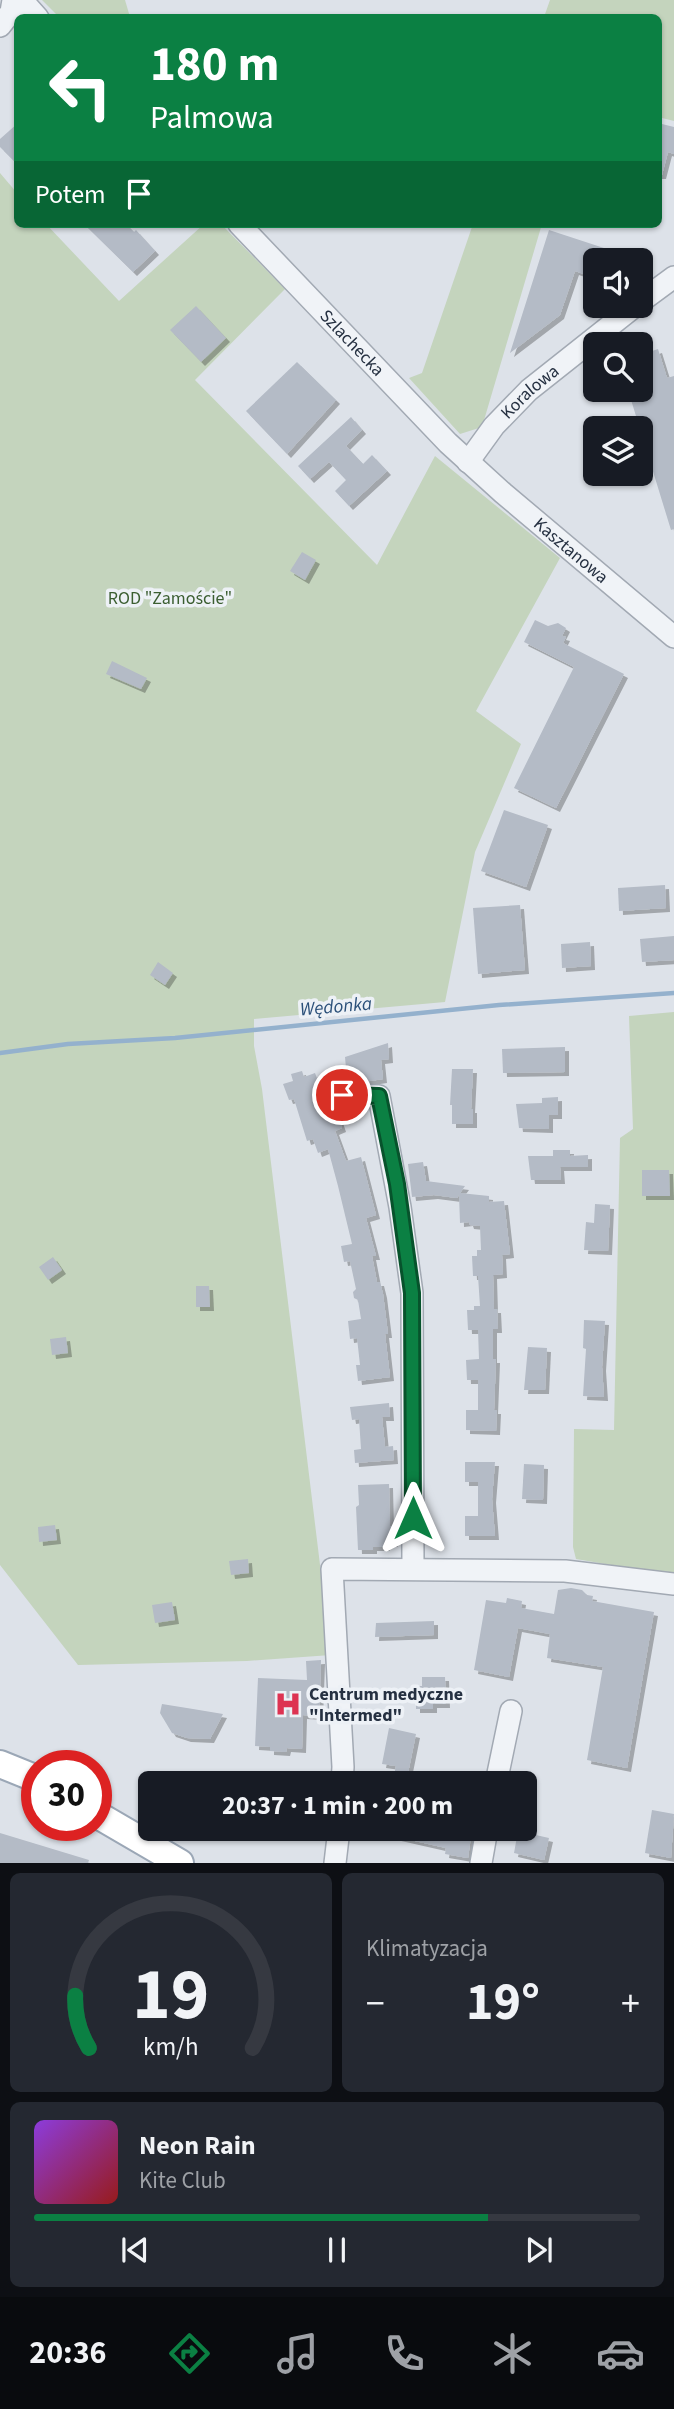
<!DOCTYPE html>
<html lang="pl">
<head>
<meta charset="utf-8">
<style>
  body { margin:0; font-family:"Source Sans 3",sans-serif; background:#242831; color:#f1f3f6; height:100vh; display:flex; flex-direction:column; font-size:26px; white-space:nowrap }
  * { box-sizing:border-box; margin:0 }
  p { font-size:23px; color:#9ea1a6 }
  .icon { flex:none; width:38px; height:38px; fill:none; stroke:currentColor; stroke-width:2; stroke-linecap:round; stroke-linejoin:round }
  .map { position:relative; height:1863px; overflow:hidden }
  .drawer { display:flex; flex-direction:column; gap:10px; padding:10px; background:#0d0f14; flex:1 }
  .drawer>* { flex:none }
  .guide { position:absolute; left:14px; top:14px; width:648px; height:214px; border-radius:10px; box-shadow:0 2px 5px #0004; background:#0b8043; color:#fff; overflow:hidden }
  .buttons { position:absolute; left:583px; top:248px; display:grid; gap:14px }
  .buttons a { display:grid; place-items:center; width:70px; height:70px; border-radius:10px; background:#171b24; box-shadow:0 2px 5px #0004; font-size:35px }
  .speed { position:absolute; left:21px; top:1750px; display:flex; gap:14px; font-size:35px; font-weight:700; text-align:center }
  .speed>* { display:grid; place-content:center; width:91px; height:91px; border-radius:50%; background:#171b24; box-shadow:0 2px 5px #0004; line-height:1 }
  .speed .limit { border:10px solid #d22; background:#fff; color:#111 }
  .pin { position:absolute; display:grid; place-items:center; width:60px; height:60px; color:#fff; margin:-30px; border:4px solid #fff; border-radius:50%; box-shadow:0 2px 7px #0007 }
  .me { position:absolute; width:77px; margin:-38px; rotate:0deg; stroke-linejoin:round; filter:drop-shadow(0 0 5px #0008) }
  .turn { display:flex; align-items:center; gap:24px; height:147px; padding:0 21px; font-size:32px }
  .turn .icon { width:91px; height:91px; stroke-width:2.5 }
  .turn b { display:block; font-size:49px; line-height:60px }
  .then { display:flex; align-items:center; height:66px; padding:0 21px; background:#0003; gap:14px; font-size:26px }
  .big { font-size:52px; font-weight:700; line-height:1.1 }
  .drawer .card { flex:1; display:flex; flex-direction:column; justify-content:center; gap:10px; min-width:0; padding:0 24px; border-radius:10px; background:#242831 }
  .drawer .dial { align-items:center; gap:0 }
  .dial svg { height:182px; overflow:visible; fill:none; stroke:#363941; stroke-width:7; stroke-linecap:round; text-anchor:middle }
  .dial text { fill:#f1f3f6; stroke:none }
  .song { display:flex; align-items:center; gap:21px }
  .cover { width:84px; height:84px; border-radius:10px; background:linear-gradient(135deg,hsl(270 70% 55%),hsl(0 70% 35%)) }
  .played { height:7px; border-radius:4px; background:linear-gradient(90deg,#0b8043 75%,#363941 75%) }
  .keys { display:flex; justify-content:space-around; direction:ltr }
  .heat { display:flex; justify-content:space-between; align-items:center; font-size:38px; direction:ltr }
  .drawer .tiles { flex:1; display:grid; gap:10px; grid-template-columns:1fr 1fr }
  .card:last-child { grid-column:span 2 }
  .trip { position:absolute; left:138px; top:1771px; width:399px; height:70px; border-radius:10px; background:#171b24; box-shadow:0 2px 5px #0004; font-weight:700; line-height:70px; text-align:center }
  .tab-bar { display:flex; height:112px; justify-content:space-around; align-items:center; background:#090b0e; color:#9ea1a6 }
  .tab-bar .icon { width:49px; height:49px }
  .tab-bar .on { color:#0b8043 }
  .tab-bar b { font-size:32px; color:#f1f3f6 }
  .map>svg:first-child { display:block }
</style>
</head>
<body>
<div class="map">
<svg width="674" height="1863" viewBox="0 0 674 1863">
  <defs>
    <filter id="shadow"><feDropShadow dx="4" dy="4" stdDeviation="0" flood-color="#0004"/></filter>
  </defs>
  <rect width="100%" height="100%" fill="#dde2e9"/>
  <g fill="#c4d4bd">
    <path d="M42,0H125L130,17H59Z"/>
    <path d="M550,0H674V121L658,117V18L544,17Z"/>
    <path d="M0,173L17,193L18,224H46L119,301L204,224H221L285,289L195,380L377,565L435,456L560,558L476,711L521,744L475,852L445,1002L254,1019V1046L262,1089L331,1655L247,1661L78,1665L0,1565Z"/>
    <path d="M473,224H542L482,427L460,434L409,378L422,373Z"/>
    <path d="M674,1012V1572L670,1575L576,1559L573,1547L574,1429L614,1430L620,1138L633,1129L629,1016Z"/>
  </g>
  <g fill="none" stroke-linecap="round" stroke-linejoin="round">
    <path stroke="#94b1cd" stroke-width="4.5" d="M0,1053L68,1044L175,1038L499,1005L674,993"/>
  </g>
  <g fill="#b4bbc6" filter="url(#shadow)">
    <path d="M18,123V165L0,147V139Z"/>
    <path d="M658,123L674,127V154L668,152L662,175H658Z"/>
    <path d="M84,224H126L134,232L136,230L155,251L133,272Z"/>
    <path d="M549,230L610,250L607,261H595V278L575,271L560,315L510,353Z"/>
    <path d="M196,306L226,338L201,362L170,330Z"/>
    <path d="M658,349L667,378L674,376V529L671,530L628,390H640V355Z"/>
    <path d="M297,362L336,400L287,454L246,411Z"/>
    <path d="M351,417L362,430L346,446L363,464L372,455L387,471L349,506L335,491L346,480L329,462L310,479L298,466Z"/>
    <path d="M302,552L316,560L305,580L290,571Z"/>
    <path d="M535,620L548,626L558,623L566,628L562,636L566,637L563,643L624,674L556,808L514,788L574,667L524,642Z"/>
    <path d="M112,661L147,678L141,689L106,674Z"/>
    <path d="M504,810L548,825L526,887L481,871Z"/>
    <path d="M665,885L666,908L619,911L618,888Z"/>
    <path d="M520,905L525,970L478,974L473,908Z"/>
    <path d="M674,936V960L642,962L640,939Z"/>
    <path d="M590,942L591,966L562,968L561,944Z"/>
    <path d="M158,962L173,973L165,985L150,975Z"/>
    <path d="M388,1043L389,1059L381,1060L383,1079L363,1082V1077L350,1067L346,1068L345,1057Z"/>
    <path d="M565,1047V1072L503,1073L502,1049Z"/>
    <path d="M452,1069H473L471,1109H473V1124H452V1105H450Z"/>
    <path d="M302,1071L304,1077L315,1073L321,1089L314,1091L326,1120L338,1116L342,1128L335,1131L346,1161L361,1157L376,1215L366,1218L376,1256H372L377,1282H380L383,1294L388,1334H385L390,1377L358,1381L356,1365H360L357,1338L350,1339L348,1321L361,1319L358,1300L354,1298L353,1292L356,1289L350,1261L344,1262L341,1246L352,1244L338,1186L328,1149L318,1153L313,1139L307,1141L294,1099L289,1100L283,1084L293,1081L291,1074Z"/>
    <path d="M558,1097V1115H549V1129L519,1128L516,1104L542,1103V1098Z"/>
    <path d="M553,1150H570V1156L588,1155V1167H560L561,1180H531L528,1156H553Z"/>
    <path d="M423,1162L426,1181L465,1186L460,1193L489,1196V1202L504,1201L510,1254L502,1255L503,1274L493,1275L494,1309H497L498,1329H493V1359H496L494,1410H497L496,1431L466,1430V1410H478V1380H467L466,1360L479,1359L478,1330H468L467,1310H474V1306H480L478,1276H473L472,1256H477V1250H481L480,1226L470,1225L469,1222L460,1223L459,1195L457,1198L434,1195L412,1197L408,1164Z"/>
    <path d="M642,1170H669L670,1196H642Z"/>
    <path d="M595,1204L610,1205L608,1251L584,1250L586,1222L594,1223Z"/>
    <path d="M53,1257L62,1270L48,1280L39,1267Z"/>
    <path d="M196,1286H209L210,1307H196Z"/>
    <path d="M584,1320L605,1321L602,1367L604,1397L583,1396L586,1349L583,1348Z"/>
    <path d="M66,1337L68,1353L52,1355L50,1339Z"/>
    <path d="M528,1347L547,1348L545,1390H524Z"/>
    <path d="M389,1403L390,1417H382L385,1447L393,1446L394,1460L355,1463L354,1450L361,1449L359,1419L352,1420L350,1407Z"/>
    <path d="M465,1462H495L492,1499L495,1536H465V1516H478V1482H465Z"/>
    <path d="M524,1464L544,1465L543,1500L522,1499Z"/>
    <path d="M389,1484L390,1526H394V1543H385L386,1547H373V1550H358L356,1507L359,1505L358,1485Z"/>
    <path d="M55,1525L57,1540L39,1542L38,1527Z"/>
    <path d="M248,1559L249,1573L231,1575L229,1561Z"/>
    <path d="M571,1588L582,1590L587,1595L593,1596L592,1601L654,1612L627,1768L587,1760L603,1667L547,1658L550,1634L518,1628L509,1677L474,1670L486,1600L506,1603L507,1598L522,1601L521,1608L554,1614L558,1590Z"/>
    <path d="M172,1602L175,1620L155,1623L152,1605Z"/>
    <path d="M434,1621V1635L375,1637L376,1623Z"/>
    <path d="M321,1660L319,1716L303,1715L302,1749L287,1748L286,1752L270,1751V1747L255,1746L258,1678L307,1680L306,1661Z"/>
    <path d="M422,1677H445L446,1704H433V1709H416V1692H419V1686H422Z"/>
    <path d="M162,1704L193,1709L223,1714L210,1739L187,1738L172,1733L160,1713Z"/>
    <path d="M389,1728L416,1734L406,1783H392L396,1766L382,1764Z"/>
    <path d="M652,1810L674,1814L671,1858L645,1853Z"/>
    <path d="M385,1829H472L468,1858L445,1854L446,1848L384,1834Z"/>
    <path d="M518,1831L549,1838L544,1860L514,1853Z"/>
    <path d="M0,1833L89,1860L88,1863H0Z"/>
  </g>
  <g fill="none" stroke-linecap="round" stroke-linejoin="round">
    <g stroke="#a2a9b3" stroke-width="24">
      <g id="minor">
        <path d="M22,0L38,18"/>
        <path d="M0,26L11,12L13,0"/>
        <path id="s1" d="M239,224L448,443L503,493L674,637"/>
        <path d="M640,302L674,277"/>
        <path id="s2" d="M468,462L494,426L529,390L635,306"/>
        <path d="M342,1095L379,1096L400,1207L412,1293L413,1569"/>
        <path d="M342,1783L343,1767L332,1569L565,1571L674,1584"/>
        <path d="M496,1783L511,1711"/>
        <path d="M335,1863L339,1829"/>
        <path d="M481,1863L487,1829"/>
      </g>
    </g>
    <g stroke="#9ba7b6" stroke-width="30">
      <g id="major">
        <path d="M0,1764L37,1779"/>
        <path d="M96,1814L180,1863"/>
      </g>
    </g>
    <use href="#minor" stroke="#f0f3f7" stroke-width="21"/>
    <use href="#major" stroke="#fff" stroke-width="26"/>
  </g>
  <g fill="none" stroke-linecap="round" stroke-linejoin="round">
    <g stroke="#07532c" stroke-width="18">
      <path id="route" d="M342,1095L379,1096L397,1184L412,1293L413,1518"/>
    </g>
    <use href="#route" stroke="#0b8043" stroke-width="12"/>
  </g>
  <defs>
    <g id="hospital-bare" transform="scale(2.1)"><path d="M-5-5h3v3.5h4V-5h3V5h-3V1.5h-4V5h-3Z" fill="#dd3352" stroke="#edf1f6" stroke-width="2.5" paint-order="stroke"/></g>
  </defs>
  <g fill-rule="evenodd">
    <use href="#hospital-bare" x="288" y="1704"/>
  </g>
  <g text-anchor="middle" dominant-baseline="central" stroke-width="7" stroke-linejoin="round" paint-order="stroke">
    <g font-size="18" fill="#253041" stroke="#edf1f6">
      <text stroke="none"><textPath href="#s1" startOffset="164">Szlachecka</textPath></text>
      <text stroke="none"><textPath href="#s2" startOffset="94">Koralowa</textPath></text>
      <text stroke="none"><textPath href="#s1" startOffset="466">Kasztanowa</textPath></text>
    </g>
    <g font-size="18" fill="#3b5e31" stroke="#edf1f6">
      <text x="170" y="598">ROD "Zamoście"</text>
    </g>
    <g font-size="18" font-weight="bold" fill="#253041" stroke="#edf1f6" text-anchor="start">
      <text x="309" y="1694">Centrum medyczne<tspan x="309" dy="21">"Intermed"</tspan></text>
    </g>
    <g font-size="19" font-style="italic" fill="#2b5079" stroke="#edf1f6">
      <text transform="translate(336 1007) rotate(-5)">Wędonka</text>
    </g>
  </g>
</svg>
<div class="buttons">
<a><svg class="icon" aria-label="sound" viewBox="0 0 24 24"><path d="M4 9h4l5-4v14l-5-4H4zM17 9q2 3 0 6"/></svg></a>
<a><svg class="icon" aria-label="search" viewBox="0 0 24 24"><circle cx="10" cy="10" r="6"/><path d="M15 15l6 6"/></svg></a>
<a><svg class="icon" aria-label="layers" viewBox="0 0 24 24"><path d="M12 4l9 5-9 5-9-5zM3 14l9 5 9-5"/></svg></a>
</div>
<div class="speed"><div class="limit">30</div></div>
<div class="pin" style="left:342px;top:1095px;background:#d93025"><svg class="icon" aria-label="arrive" viewBox="0 0 24 24"><path d="M6 21V4h12l-3 4 3 4H6"/></svg></div>
<svg class="me" style="left:413px;top:1518px" viewBox="-20 -20 40 40"><path d="M0-17L14 15 0 8-14 15z" fill="#0b8043" stroke="#fff" stroke-width="4"/></svg>
<div class="trip">20:37 · 1 min · 200 m</div>
<div class="guide">
<div class="turn"><svg class="icon" aria-label="left" viewBox="0 0 24 24"><path d="M17 20v-9H6M10 6l-5 5 5 5"/></svg><div><b>180 m</b>Palmowa</div></div>
<div class="then">Potem<svg class="icon" aria-label="arrive" viewBox="0 0 24 24"><path d="M6 21V4h12l-3 4 3 4H6"/></svg></div>
</div>
</div>
<section class="drawer">
<div class="tiles">
<div class="card dial"><svg viewBox="0 0 100 80">
<path d="M14 69A42 42 0 1 1 86 69"/>
<path d="M14 69A42 42 0 0 1 8 46" stroke="#0b8043"/>
<text x="50" y="56" font-size="32" font-weight="700">19</text>
<text x="50" y="72" font-size="11">km/h</text>
</svg></div>
<div class="card"><p>Klimatyzacja</p>
<div class="heat"><a>−</a><b class="big">19°</b><a>+</a></div>
</div>
<div class="card">
<div class="song"><i class="cover"></i><div><b>Neon Rain</b><p>Kite Club</p></div></div>
<div class="played"></div>
<div class="keys"><svg class="icon" aria-label="previous" viewBox="0 0 24 24"><path d="M18 5L8 12l10 7zM5 5v14"/></svg><svg class="icon" aria-label="pause" viewBox="0 0 24 24"><path d="M8 5v14M16 5v14"/></svg><svg class="icon" aria-label="next" viewBox="0 0 24 24"><path d="M6 5l10 7-10 7zM19 5v14"/></svg></div>
</div>
</div>
</section>
<nav class="tab-bar">
<b>20:36</b>
<svg class="icon on" aria-label="directions" viewBox="0 0 24 24"><path d="M12 3l9 9-9 9-9-9zM9 14v-3h6M13 9l2 2-2 2"/></svg>
<svg class="icon" aria-label="music" viewBox="0 0 24 24"><path d="M9 18V5l10-2v13"/><circle cx="6" cy="18" r="3"/><circle cx="16" cy="16" r="3"/></svg>
<svg class="icon" aria-label="phone" viewBox="0 0 24 24"><path d="M5 4h4l2 5-3 2q2 4 5 5l2-3 5 2v4C11 20 4 13 5 4z"/></svg>
<svg class="icon" aria-label="climate" viewBox="0 0 24 24"><path d="M12 3v18M4 7l16 10M4 17L20 7"/></svg>
<svg class="icon" aria-label="car" viewBox="0 0 24 24"><path d="M5 17H2v-5l4-1 3-4h7l3 4 3 1v5h-3M9 17h6M6 11h13"/><circle cx="7" cy="17" r="2"/><circle cx="17" cy="17" r="2"/></svg>
</nav>
</body>
</html>
